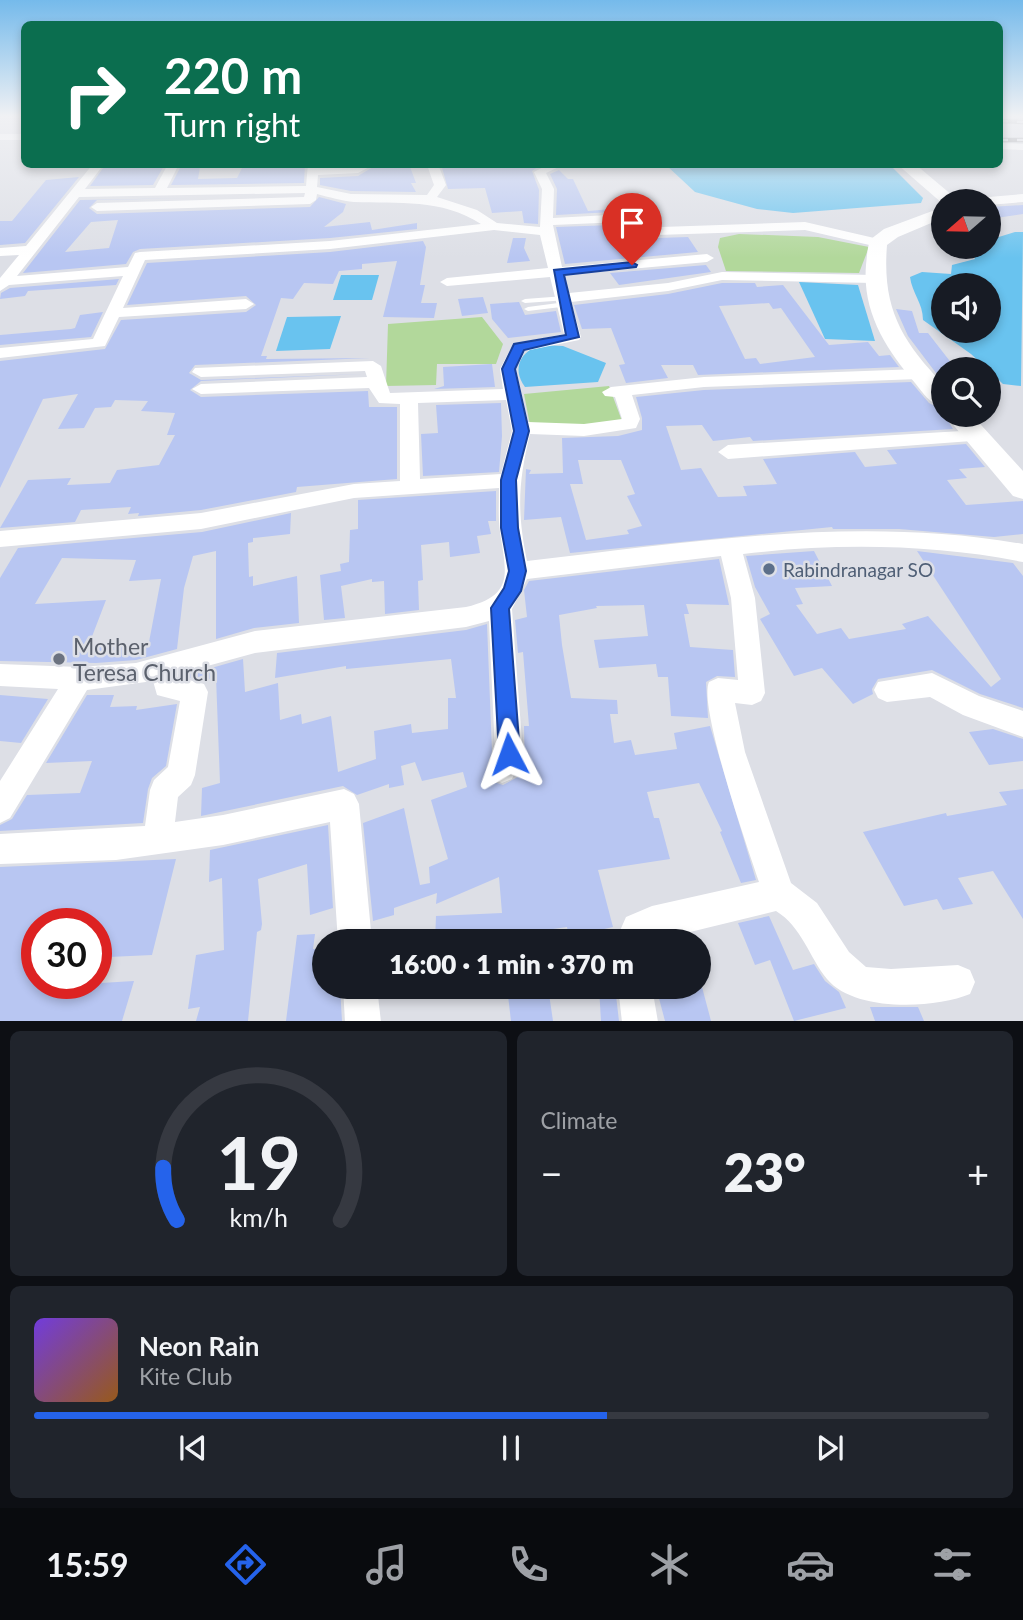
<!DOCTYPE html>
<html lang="en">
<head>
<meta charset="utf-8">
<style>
  body { margin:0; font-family:Lato,sans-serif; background:#20242c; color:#f1f3f6; height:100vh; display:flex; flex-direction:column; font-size:26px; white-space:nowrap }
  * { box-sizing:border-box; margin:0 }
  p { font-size:23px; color:#9ea1a6 }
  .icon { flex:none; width:38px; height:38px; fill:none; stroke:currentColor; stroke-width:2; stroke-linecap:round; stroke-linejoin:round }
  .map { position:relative; height:1021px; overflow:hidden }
  .drawer { display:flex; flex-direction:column; gap:10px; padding:10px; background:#0d0f14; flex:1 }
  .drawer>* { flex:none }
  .banner { position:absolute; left:21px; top:21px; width:982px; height:147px; border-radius:10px; box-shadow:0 4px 10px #0003; background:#0b6e4f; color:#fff; overflow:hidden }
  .needle { width:46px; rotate:250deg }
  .buttons { position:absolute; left:931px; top:189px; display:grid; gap:14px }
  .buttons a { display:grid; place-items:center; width:70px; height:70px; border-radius:50%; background:#171b24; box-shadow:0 4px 10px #0003; font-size:35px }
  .speed { position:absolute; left:21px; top:908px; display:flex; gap:14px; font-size:35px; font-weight:700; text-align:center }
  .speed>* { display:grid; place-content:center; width:91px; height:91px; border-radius:50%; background:#171b24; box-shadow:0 4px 10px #0003; line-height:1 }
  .speed .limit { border:10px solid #d22; background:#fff; color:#111 }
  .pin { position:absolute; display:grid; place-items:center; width:60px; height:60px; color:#fff; margin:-72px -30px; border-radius:50% 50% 50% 0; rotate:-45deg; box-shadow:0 0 7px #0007 }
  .pin .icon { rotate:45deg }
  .me { position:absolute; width:77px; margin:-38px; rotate:356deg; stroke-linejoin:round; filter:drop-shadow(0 0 5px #0008) }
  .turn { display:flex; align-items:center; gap:24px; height:147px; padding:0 28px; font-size:32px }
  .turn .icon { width:91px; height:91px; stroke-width:2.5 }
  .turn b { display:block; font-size:49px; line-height:60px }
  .big { font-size:52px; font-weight:800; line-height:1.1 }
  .drawer .tile { flex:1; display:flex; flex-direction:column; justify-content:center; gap:10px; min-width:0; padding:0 24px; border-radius:10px; background:#20242c }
  .drawer .dial { align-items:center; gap:0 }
  .dial svg { height:182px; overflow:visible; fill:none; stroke:#363941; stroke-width:7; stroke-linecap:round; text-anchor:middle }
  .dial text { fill:#f1f3f6; stroke:none }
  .song { display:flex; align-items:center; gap:21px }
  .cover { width:84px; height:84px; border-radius:10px; background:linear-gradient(135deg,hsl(260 70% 55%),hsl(30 70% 35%)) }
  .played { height:7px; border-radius:4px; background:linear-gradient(90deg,#2563eb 60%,#363941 60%) }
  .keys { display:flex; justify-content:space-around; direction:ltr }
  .heat { display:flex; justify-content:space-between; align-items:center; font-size:38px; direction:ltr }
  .drawer .tiles { flex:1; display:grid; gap:10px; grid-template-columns:1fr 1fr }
  .tile:last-child { grid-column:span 2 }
  .trip { position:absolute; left:312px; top:929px; width:399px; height:70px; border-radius:35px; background:#171b24; box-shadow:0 4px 10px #0003; font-weight:800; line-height:70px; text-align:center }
  .menu { display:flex; height:112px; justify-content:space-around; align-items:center; background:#090b0e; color:#9ea1a6 }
  .menu .icon { width:49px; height:49px }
  .menu .selected { color:#2563eb }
  .menu b { font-size:32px; color:#f1f3f6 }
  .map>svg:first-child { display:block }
</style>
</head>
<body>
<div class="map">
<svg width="1023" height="1022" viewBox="0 0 1023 1022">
  <rect width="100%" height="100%" fill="#dddfe6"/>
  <g fill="#b2d89b">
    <path d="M739,234L818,237L869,247L859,273L726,271L718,247L720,238Z"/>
    <path d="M482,317L503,344L496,364H437L436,385L386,386L388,324Z"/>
    <path d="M609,386L622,421L589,426L530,425L524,394Z"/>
  </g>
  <g fill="#69c3ef" fill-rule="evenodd">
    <path d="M666,165H890L923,198L921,203L793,213L757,209L695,192Z"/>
    <path d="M1015,232H1023L1021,386L1003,384L971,354L923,320C923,303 912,293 910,277L922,272L951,274L952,265L975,259L971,250L989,247V240ZM989,285V331H943V285Z"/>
    <path d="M341,275H379L372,300H333Z"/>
    <path d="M799,282L858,285L875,341L825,339Z"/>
    <path d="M341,316L330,349L276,351L287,317Z"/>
    <path d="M542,345L563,346L606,363L598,382L525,387C511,368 521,350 542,345Z"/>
  </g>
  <g fill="#b8c6f2" fill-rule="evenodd">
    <path d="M106,164H165L153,185L90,186Z"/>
    <path d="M244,164H305L304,183L171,185L180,168L200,167L198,179L237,178Z"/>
    <path d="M378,164H409L416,183H411L416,192L351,191L320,185V178L358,176Z"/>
    <path d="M441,164H542L532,171L539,190L538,224L524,223L522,211L492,213L485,188L448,189Z"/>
    <path d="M559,170L568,179H573L588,211L612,209L613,212L556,215L557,189L550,174Z"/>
    <path d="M79,177L25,243L0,245V221H12L46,180Z"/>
    <path d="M319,197L346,204L343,212L324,227L370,222L372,230L417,223V229L330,238L140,249L133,252L126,264L23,273L80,200L192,198L97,200L89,208L97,214L310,207ZM118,220L109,248L65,252L91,222Z"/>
    <path d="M1023,205V214L996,218L989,213V207Z"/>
    <path d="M642,224L657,238L688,237L698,252L565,264L556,227Z"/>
    <path d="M513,238H526L524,248L530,261L507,263Z"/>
    <path d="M423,241L426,247L420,285H425L421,303H437L434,318L383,317L397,261L362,264V269L339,271L333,284L304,283L293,299L281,298L261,356H267L266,359L370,358L195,365L189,373L201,380L363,374L201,381L190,390L201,397L368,391L369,407H397V479L297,487L296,492L201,510L138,516L139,513L128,514L131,507L81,510L75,522L0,528L28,480L71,478L67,485L110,483L117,470L159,465L175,435H167L175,413L141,411L148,401L115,400L111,407L95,408L84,428L58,429L78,394L43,399L0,488V361L105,349L121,320L246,312L256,305L246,296L127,305L147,263L330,252Z"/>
    <path d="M706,265L711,272L619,285L610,273Z"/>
    <path d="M119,279L116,285L28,291L25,296L0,299L1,293L10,288Z"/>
    <path d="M722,283H755L757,287L783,285L829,345L868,342L879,356L890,355L899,367L698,375L693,365H661L668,378L626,383L619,365L625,364L611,328L582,329L574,305L668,294ZM769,303L773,309L781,308L815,357L760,364L756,358L745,359L719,306Z"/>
    <path d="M483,297L488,313L462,316L458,299Z"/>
    <path d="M519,302L525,315L556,311L561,332L508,338L492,319L490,304Z"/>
    <path d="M896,309L912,311L919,333H928L956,369L936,373L908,336Z"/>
    <path d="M103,312L91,337L0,345V335L71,329L75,328L80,315Z"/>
    <path d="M492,364L495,387L434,389L444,386L443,367Z"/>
    <path d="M911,382L929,403L941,409L953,429L753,441L750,437L713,441L702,425L666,426L681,470L701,468L718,497L747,496L743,486L777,484L763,459L855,452L865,467L897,464L887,450L966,444L985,467L959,469L967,478L947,480L966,505L1023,501V534L994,537L899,529H833L832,527L570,553L561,517L524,520L526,469L531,470L529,474L563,473L562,438L618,436L642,430V418L636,397L704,390ZM578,460H621L635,494L627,496L642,526L627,530L629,534L586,540L570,484H583Z"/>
    <path d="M501,403L502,436L499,472L423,476L421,434L438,433L436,405Z"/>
    <path d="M496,491V521H488L491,534L477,536L480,553L450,557L449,542L421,545L423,580L418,581L419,610L385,614L384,581L372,582V579L341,586L345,618L324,620L320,575L341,571L340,564L349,562L350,530L358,529V500Z"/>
    <path d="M291,513L290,534L253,538V542L248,543L249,577L253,576V586L297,576L299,623L254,628L216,639V551L193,556L184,588L177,649L136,660L96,663L0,661V578L18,548L202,532ZM62,558L136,560L129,581L161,579L149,642L88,647L106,600L35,604Z"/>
    <path d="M814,551L832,586L795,588L803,604L796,605L817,634L841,628L849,639L906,629L902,624L928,616L991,687L1001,679L917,551L1013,563L1023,576V708L980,694L932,670L878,679L872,689L873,694L853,704L822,668L794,676L760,619L770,614L755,587L746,556Z"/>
    <path d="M719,559L729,605L686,604L689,614H684L690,647L733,650L735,677L717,676L706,682L708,718L671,716L668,677H658L656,664L599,668L594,640L648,636L644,605L596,606L597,608L559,615L562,645L571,698L617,700L618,714H610L614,743L631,740L635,755L677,749L674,733L710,726L756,880L741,883L720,832L722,831L699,783L647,792L654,818H659L670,859L598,870L613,927L569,937L567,927L483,939V942H435L436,916L502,913L499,877L436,904L437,893L394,908V915L373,921L363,823L404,808L420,885L430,883L429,867L448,859L431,800L467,787L463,772L422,781L415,762L401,766L404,785L389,788V784L357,795L343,786L201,816L202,788L220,783L216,677L202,681L183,676L243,659L245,692L278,683L280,720L301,714L302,724L331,716L338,772L376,759L374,731L411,724L412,733L448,729V698H456L451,659L346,669V666L275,678L277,653L466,630L487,624L492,752L486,770L491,781L503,785L525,773L524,726H529L523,652L518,653L515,620L527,617L524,590L529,581Z"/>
    <path d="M0,695L48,699L21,743L0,741Z"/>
    <path d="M87,695H114L110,707L137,706L136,710L177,704L166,766L152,778L148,789L143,823L0,831V825L12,819L27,795L80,793L92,761L46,763Z"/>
    <path d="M993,729L1023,739V761L989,765L969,732Z"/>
    <path d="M1023,789V919L993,871L958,878L973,904L943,910L937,899L904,906L863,832L946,813L947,816L1007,805L999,792Z"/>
    <path d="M328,825L333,908L310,915L307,864L258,879L262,924L261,930L257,932L248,1021H196L200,1007L188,1009L196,955L224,950L222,878L209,882L210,850Z"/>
    <path d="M176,859L152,955L109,957L101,983L134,981L122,1021H0V867ZM37,924H96V984H37Z"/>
    <path d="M769,916L793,970L814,964L825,981L839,992L846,1008L794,1021L770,960L755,965L738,923Z"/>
    <path d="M315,934L313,949H324V987H340L342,1021H286L297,935Z"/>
    <path d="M507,987H548L553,1021H511Z"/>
    <path d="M599,987H615L619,1021H601Z"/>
    <path d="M656,987H702L711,1021H665Z"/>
    <path d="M870,1007H918L924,1021H875Z"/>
  </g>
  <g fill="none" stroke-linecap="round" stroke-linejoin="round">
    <g fill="#fff" fill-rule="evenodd">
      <path d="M565,296H568V300L525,303L521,301L525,299Z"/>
      <path d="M566,302H569V306L528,311L524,309L528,307Z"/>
    </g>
    <g fill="#fff" fill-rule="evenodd">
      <rect x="0" y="134" width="24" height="6"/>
      <path d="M999,143L1023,144V150L999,149Z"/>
      <path d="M93,164H104L85,189L155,188L168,164H179L167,188L306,186L308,164H320L319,168L375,164L358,173L318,175L317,187L351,194L427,195L434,185L427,165L438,164L446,185L437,197L477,210L497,223L540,227L542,189L534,172L549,164H565L546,173L554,189L553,218L646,213L661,227L805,222L883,240L885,243L878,247L805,230L657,235L643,221L553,225L562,267L707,254L714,258L707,262L564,275L569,293L668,283L722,272L874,275L881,279L874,283L722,280L668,291L571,302L581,337L579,340L525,351L516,369L528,422L584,424L622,419L615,397L605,396L602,392L611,387L704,377L919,369L928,374L919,379L704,387L632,395L640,419L636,428L584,436L530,434C518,483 517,512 527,561C693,542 857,515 1023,544V562C932,544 835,543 743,554L755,598L765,693L761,701L752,705L735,703L745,752L791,883L817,903L849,952L866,967L891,969L958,965L970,970L975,982L970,994C934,1009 854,1012 827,979C809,957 802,927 776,911L649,942H615L626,917L652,906L759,882C748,849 698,706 709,682L718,678L738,680L731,598L721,556L527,579L512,609L523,754L512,779L502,783L492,779L488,769L495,753L489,621L466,627L255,653L178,674V677L204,684L208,692L195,775L191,785L178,797L175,822L223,815L344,789L354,794L359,804L372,942H338L330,822L223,845L116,860L0,864V834L145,826L150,790L154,780L168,767L180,701L157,695L153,681L87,690L10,818L0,823V781L58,689L0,686V664L79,667L136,663L255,631L466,607C515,595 506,573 500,532C498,517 499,502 499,488L354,498L201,529L0,547V531L201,513L354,484L400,481V404L379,403L369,388L201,394L192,389L201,384L367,377L365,371L201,377L192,372L195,368L373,361L381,366L390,393L503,389L500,369L513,344L564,334L550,277L447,286L440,282L447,278L548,268L540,235L494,230L330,249L145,260L123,308L246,299L254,304L246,309L119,317L105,346L0,358V348L93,339L123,276L9,285L0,291V278L19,255L0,256V248L26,246ZM305,193L304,197L97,203L91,207L97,211L310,204L316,200L317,194C329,197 342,201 354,202C399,204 441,198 481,224L330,241L140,252L135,253L128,267L17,276L79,197ZM506,400L512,431L501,474L420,479L418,403Z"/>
      <path d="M1023,194V202L989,205V201H983L989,197Z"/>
      <path d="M978,430L985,432L987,436L985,440L728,459L718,452L728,445Z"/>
      <path d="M932,673L979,696L1023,711V737L963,715L930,697L887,702L878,698L874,690L878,682Z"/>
      <path d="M343,987H377L381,1022H345Z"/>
      <path d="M618,987H652L658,1022H622Z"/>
    </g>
    <g fill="#fff" fill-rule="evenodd">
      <path d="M897,164H915L959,201H943V204Z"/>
      <path d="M943,207V218L898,237L887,245C882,308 901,340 943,384V407C930,404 923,393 915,383C886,349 862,312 866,265C867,257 867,246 871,239L884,229Z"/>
      <path d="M945,415H972L1023,471V499L1013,496Z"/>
    </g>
    <g stroke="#7c7d82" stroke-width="4.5">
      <g id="rail">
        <path d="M999,121L1023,122"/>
        <path d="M999,140H1023"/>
      </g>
    </g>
    <use href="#rail" stroke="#dddfe6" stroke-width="2.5" stroke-dasharray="9" stroke-linecap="butt"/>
  </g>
  <linearGradient id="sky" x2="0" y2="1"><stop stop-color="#75baeb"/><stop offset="0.45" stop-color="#f0f1f4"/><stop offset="1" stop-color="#f0f1f4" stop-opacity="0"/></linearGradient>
  <rect width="1023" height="258" fill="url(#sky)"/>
  <path fill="#2563eb" stroke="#184099" stroke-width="2" d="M632,262L637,265L636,267L564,275L579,337L524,350L515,369L529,431L516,480L518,528L526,571L521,591L509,609L520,754L517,761L509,764L502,761L499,754L491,608L504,588L509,571L501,528V480L514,431L502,369L514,344L566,335L554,270Z"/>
  <circle fill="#5c6f8a" stroke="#dddfe6" stroke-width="2.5" cx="769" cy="569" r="7"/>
  <circle fill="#6b7280" stroke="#dddfe6" stroke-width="2.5" cx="59" cy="659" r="7"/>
  <g text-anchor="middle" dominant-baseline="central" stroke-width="5" stroke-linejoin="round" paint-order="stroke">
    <g font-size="19" fill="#4e5e75" stroke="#dddfe6" text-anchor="start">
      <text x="783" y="569">Rabindranagar SO</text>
    </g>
    <g font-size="23" fill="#5b616d" stroke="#dddfe6" text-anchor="start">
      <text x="73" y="646">Mother<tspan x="73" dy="26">Teresa Church</tspan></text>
    </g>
  </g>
</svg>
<div class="buttons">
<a><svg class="needle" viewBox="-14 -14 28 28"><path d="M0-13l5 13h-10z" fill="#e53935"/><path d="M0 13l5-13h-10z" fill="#9ea1a6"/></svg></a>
<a><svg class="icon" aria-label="sound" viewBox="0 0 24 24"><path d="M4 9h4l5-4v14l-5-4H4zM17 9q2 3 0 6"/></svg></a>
<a><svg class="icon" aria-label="search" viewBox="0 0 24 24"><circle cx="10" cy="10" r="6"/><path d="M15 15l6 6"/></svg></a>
</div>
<div class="speed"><div class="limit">30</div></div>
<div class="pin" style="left:632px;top:265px;background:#d93025"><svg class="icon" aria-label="arrive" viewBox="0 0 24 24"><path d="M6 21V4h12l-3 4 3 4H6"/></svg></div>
<svg class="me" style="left:509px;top:754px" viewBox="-20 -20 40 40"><path d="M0-17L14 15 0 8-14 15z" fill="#2563eb" stroke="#fff" stroke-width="4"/></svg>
<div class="trip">16:00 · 1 min · 370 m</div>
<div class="banner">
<div class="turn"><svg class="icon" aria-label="right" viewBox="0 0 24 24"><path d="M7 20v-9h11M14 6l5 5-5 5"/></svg><div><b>220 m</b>Turn right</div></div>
</div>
</div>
<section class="drawer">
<div class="tiles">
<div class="tile dial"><svg viewBox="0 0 100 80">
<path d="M14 69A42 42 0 1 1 86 69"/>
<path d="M14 69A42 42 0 0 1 8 46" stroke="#2563eb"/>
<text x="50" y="56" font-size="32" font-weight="700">19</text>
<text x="50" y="72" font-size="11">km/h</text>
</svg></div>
<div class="tile"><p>Climate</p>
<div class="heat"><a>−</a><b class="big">23°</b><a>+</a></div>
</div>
<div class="tile">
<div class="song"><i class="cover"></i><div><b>Neon Rain</b><p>Kite Club</p></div></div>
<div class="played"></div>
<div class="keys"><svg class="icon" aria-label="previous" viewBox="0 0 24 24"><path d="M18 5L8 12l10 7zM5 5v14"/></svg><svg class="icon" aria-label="pause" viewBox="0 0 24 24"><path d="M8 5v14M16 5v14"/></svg><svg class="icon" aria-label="next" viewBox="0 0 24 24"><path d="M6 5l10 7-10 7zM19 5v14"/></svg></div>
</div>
</div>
</section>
<nav class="menu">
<b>15:59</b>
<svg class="icon selected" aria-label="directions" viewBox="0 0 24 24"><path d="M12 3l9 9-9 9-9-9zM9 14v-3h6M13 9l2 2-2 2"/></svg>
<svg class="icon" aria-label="music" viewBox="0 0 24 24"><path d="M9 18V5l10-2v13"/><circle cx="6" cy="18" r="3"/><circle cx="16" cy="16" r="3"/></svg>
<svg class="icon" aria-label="phone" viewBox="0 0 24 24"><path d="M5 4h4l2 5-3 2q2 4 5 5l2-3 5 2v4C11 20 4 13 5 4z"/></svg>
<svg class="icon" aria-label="climate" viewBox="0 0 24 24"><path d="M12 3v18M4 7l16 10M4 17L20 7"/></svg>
<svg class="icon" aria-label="car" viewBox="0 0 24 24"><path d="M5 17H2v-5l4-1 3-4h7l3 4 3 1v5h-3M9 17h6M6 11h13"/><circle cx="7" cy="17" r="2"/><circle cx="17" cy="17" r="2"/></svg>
<svg class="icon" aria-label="filters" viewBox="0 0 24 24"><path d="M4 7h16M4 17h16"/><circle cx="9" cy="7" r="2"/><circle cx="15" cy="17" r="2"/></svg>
</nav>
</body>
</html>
